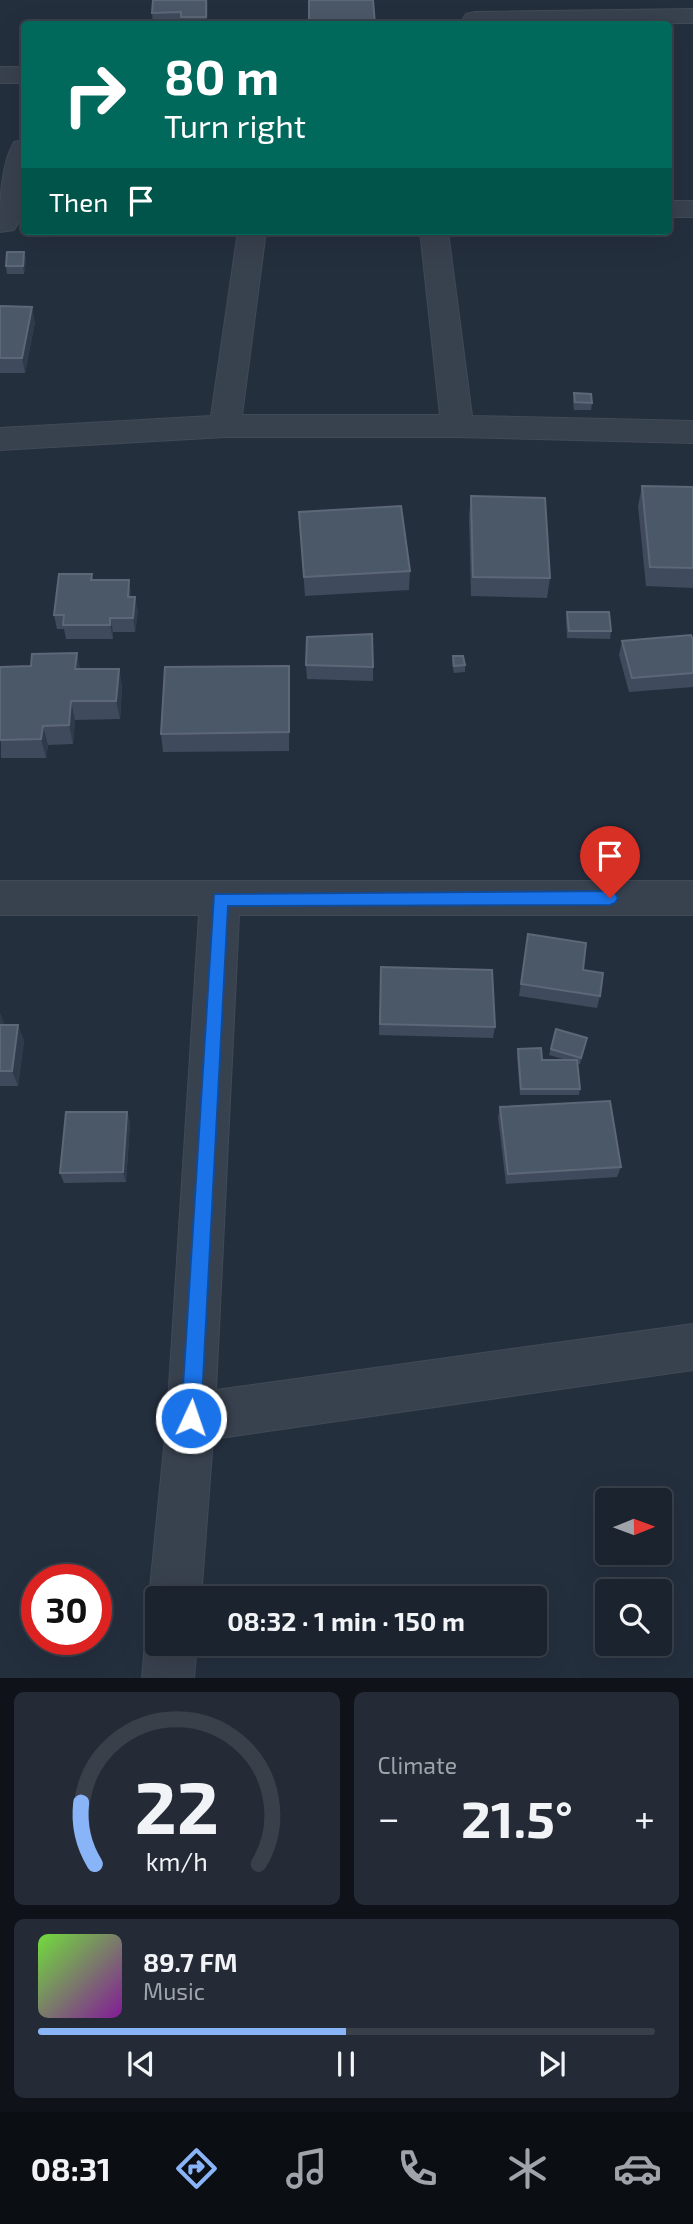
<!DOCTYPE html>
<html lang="en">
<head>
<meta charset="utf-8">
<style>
  body { margin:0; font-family:"Exo 2",sans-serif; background:#242b36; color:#f1f3f6; height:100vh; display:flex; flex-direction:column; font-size:26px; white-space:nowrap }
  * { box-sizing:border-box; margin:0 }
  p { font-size:23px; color:#a0a4aa }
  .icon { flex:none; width:38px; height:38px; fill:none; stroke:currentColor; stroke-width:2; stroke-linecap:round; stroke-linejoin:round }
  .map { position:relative; height:1678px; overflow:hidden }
  .details { display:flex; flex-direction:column; gap:14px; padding:14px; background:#0f1319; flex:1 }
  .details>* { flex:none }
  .banner { position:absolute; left:21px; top:21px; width:651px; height:214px; border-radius:7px; box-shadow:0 7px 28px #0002,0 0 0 2px #39404a; background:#00695c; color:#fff; overflow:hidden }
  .needle { width:46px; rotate:89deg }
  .fabs { position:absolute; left:595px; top:1488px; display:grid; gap:14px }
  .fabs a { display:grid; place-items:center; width:77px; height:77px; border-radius:7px; background:#1b232e; box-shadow:0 7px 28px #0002,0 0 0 2px #39404a; font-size:35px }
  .speed { position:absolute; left:21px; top:1564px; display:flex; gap:14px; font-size:35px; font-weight:700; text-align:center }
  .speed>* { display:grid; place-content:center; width:91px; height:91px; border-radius:50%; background:#1b232e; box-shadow:0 7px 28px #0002,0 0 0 2px #39404a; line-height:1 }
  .speed .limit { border:10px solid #d22; background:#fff; color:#111 }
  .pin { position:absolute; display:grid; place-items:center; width:60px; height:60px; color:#fff; margin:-72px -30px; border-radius:50% 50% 50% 0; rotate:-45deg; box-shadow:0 0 7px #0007 }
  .pin .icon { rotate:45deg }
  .me { position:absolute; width:77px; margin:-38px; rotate:3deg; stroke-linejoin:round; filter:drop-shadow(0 0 5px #0008) }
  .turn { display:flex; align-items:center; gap:24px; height:147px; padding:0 28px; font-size:32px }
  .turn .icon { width:91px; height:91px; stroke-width:2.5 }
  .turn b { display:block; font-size:49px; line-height:60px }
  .then { display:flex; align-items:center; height:66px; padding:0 28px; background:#0003; gap:14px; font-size:26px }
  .big { font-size:52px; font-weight:700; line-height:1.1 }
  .details .card { flex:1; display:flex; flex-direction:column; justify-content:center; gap:10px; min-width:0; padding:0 24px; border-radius:10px; background:#242b36 }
  .details .dial { align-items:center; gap:0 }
  .dial svg { height:182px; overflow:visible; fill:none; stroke:#39404a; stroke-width:7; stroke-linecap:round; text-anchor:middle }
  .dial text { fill:#f1f3f6; stroke:none }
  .song { display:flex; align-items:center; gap:21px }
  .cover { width:84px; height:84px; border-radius:10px; background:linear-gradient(135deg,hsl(100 70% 55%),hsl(290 70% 35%)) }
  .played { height:7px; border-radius:4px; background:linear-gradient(90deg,#8ab4f8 50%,#39404a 50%) }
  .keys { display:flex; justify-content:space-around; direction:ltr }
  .heat { display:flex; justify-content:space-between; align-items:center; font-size:38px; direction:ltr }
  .details .tiles { flex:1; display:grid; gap:14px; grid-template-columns:1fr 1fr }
  .card:last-child { grid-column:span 2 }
  .trip { position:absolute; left:145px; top:1586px; width:402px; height:70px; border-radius:7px; background:#1b232e; box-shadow:0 7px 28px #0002,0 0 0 2px #39404a; font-weight:700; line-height:70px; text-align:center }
  .menu { display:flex; height:112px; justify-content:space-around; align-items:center; background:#0b0e12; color:#a0a4aa }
  .menu .icon { width:49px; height:49px }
  .menu .selected { color:#8ab4f8 }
  .menu b { font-size:32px; color:#f1f3f6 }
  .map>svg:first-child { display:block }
</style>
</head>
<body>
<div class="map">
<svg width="693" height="1678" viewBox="0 0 693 1678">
  <rect width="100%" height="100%" fill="#242f3e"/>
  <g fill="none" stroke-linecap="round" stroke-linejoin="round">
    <g stroke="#414a57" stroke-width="2">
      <g id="minor">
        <path d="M693,9V23L467,24L463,19L466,14L475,12Z"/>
        <rect x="0" y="67" width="24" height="16"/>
        <path d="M24,140C26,166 30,207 14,230L0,232C0,203 0,167 14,142Z"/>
        <rect x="668" y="201" width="25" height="16"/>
        <path d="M238,231H266L242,415H440L420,231H448L472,416L693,421V443L457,437H225L0,450V428L211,416Z"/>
        <path d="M0,881H693V915H239L216,1390L693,1324V1370L213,1439L201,1598H158L157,1616L149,1598L167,1418L199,915H0Z"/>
        <path d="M158,1623V1643H197L194,1678H142L145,1643L153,1625Z"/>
      </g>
    </g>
    <use href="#minor" fill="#38414e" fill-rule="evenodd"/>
  </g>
  <g fill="#3f4b5c">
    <path d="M153,0H208L207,24H153L152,13Z"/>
    <path d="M24,252L26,260L24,274H7L6,266Z"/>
    <path d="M0,306L35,322L25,373H0Z"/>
    <path d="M574,393L592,403L591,410H574L573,401Z"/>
    <path d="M642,486L693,487V588L646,586L638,506Z"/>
    <path d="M471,496L550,578L547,598L471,596L469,516Z"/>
    <path d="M299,512L410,571L409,590L305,596Z"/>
    <path d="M92,574L93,580H129L131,597L138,611L135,632H113V639H66L64,629H57L54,615Z"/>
    <path d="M567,612L611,631L610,639L567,638L566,619Z"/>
    <path d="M693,640V687L629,692L619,655L622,641Z"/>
    <path d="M453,656L465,665V672L454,673L452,664Z"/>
    <path d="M306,665L373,667V681L307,679Z"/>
    <path d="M289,666V751L163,752L161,734Z"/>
    <path d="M0,667L80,669H119L122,688L120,719L75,720L73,744L48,745L46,758H1Z"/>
    <path d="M528,934L583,970L600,996L597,1008L519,996Z"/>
    <path d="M381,967L495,1027L493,1038L379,1035Z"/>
    <path d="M0,1013L4,1025L24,1040L18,1086H0Z"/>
    <path d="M556,1029L587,1038L580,1064H578L580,1089L579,1095H520L517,1055L518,1049L542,1060H566L549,1055Z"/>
    <path d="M500,1107L621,1167L617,1177L506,1184L498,1117Z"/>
    <path d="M127,1112L130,1123L126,1182L64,1183L60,1173Z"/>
  </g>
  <g fill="#2f3b4b">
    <path d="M206,0H208L207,24L206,17Z"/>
    <path d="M24,252L26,260L24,274L23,266Z"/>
    <path d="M32,307L35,322L25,373L22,358Z"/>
    <path d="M129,580L131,594L130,612L128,597Z"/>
    <path d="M135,597L138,611L135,632L133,618Z"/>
    <path d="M110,618L113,632V639L110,625Z"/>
    <path d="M77,653L81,672L75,669Z"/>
    <path d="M289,666L290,685L289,751Z"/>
    <path d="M119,669L122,688L120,719L116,701Z"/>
    <path d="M71,701L75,720L73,744L69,725Z"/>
    <path d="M43,726L48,745L46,758L41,739Z"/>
    <path d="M0,1013L4,1023L2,1040L0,1035Z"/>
    <path d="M18,1025L24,1040L18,1086L12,1071Z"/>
    <path d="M127,1112L130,1123L126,1182L123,1172Z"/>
  </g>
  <g fill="#4b5868" stroke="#5c6777" stroke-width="2">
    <path d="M153,0H206V17H181V12L152,13Z"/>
    <path d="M309,0H373L375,24H309Z"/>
    <path d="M7,252H24L23,266H6Z"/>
    <path d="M0,306L32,307L22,358H0Z"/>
    <path d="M574,393L591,394L592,403L575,402Z"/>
    <path d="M642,486L693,487V568L650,567Z"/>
    <path d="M471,496L545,498L550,578L473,577Z"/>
    <path d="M401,506L410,571L304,577L299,512Z"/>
    <path d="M59,574H92L91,580H129L128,597H135L133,618H110V625H63L64,615H54Z"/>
    <path d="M567,612H609L611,631H569Z"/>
    <path d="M372,634L373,667L306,665L307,637Z"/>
    <path d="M691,635L693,640V673L632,678L622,641Z"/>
    <path d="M77,653L75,669H119L116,701H71L69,725L43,726L41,739L0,740V667L31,666L32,654Z"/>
    <path d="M453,656H463L465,665L454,666Z"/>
    <path d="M289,666V732L161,734L165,667Z"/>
    <path d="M528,934L586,943L583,970L603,973L600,996L521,984Z"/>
    <path d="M381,967L492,970L495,1027L380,1024Z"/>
    <path d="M0,1025H18L12,1071H0Z"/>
    <path d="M556,1029L587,1038L581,1058L551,1049Z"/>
    <path d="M541,1048L542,1060H577L580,1089H521L518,1049Z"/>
    <path d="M610,1101L621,1167L508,1174L500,1107Z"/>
    <path d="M66,1112H127L123,1172L60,1173Z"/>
  </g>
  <path fill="#1a73e8" stroke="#114b97" stroke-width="2" d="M610,891L615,893L618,898L615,903L610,905L228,906L201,1418L198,1425L191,1428L184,1425L181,1418L214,894Z"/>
</svg>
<div class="fabs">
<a><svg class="needle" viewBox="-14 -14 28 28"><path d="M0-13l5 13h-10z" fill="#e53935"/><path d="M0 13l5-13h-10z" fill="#a0a4aa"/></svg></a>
<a><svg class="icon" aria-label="search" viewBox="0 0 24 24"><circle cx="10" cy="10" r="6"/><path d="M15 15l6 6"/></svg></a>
</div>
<div class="speed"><div class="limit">30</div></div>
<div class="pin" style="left:610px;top:898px;background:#d93025"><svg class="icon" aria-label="arrive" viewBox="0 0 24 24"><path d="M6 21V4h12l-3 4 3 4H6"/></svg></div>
<svg class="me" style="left:191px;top:1418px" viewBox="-20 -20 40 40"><circle r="17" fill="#1a73e8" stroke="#fff" stroke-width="3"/><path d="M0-11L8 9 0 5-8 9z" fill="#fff"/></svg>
<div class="trip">08:32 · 1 min · 150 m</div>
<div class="banner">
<div class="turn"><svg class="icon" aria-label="right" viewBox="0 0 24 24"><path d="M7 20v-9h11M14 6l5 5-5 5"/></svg><div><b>80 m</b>Turn right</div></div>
<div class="then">Then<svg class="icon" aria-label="arrive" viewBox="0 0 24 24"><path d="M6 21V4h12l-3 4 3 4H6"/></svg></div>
</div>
</div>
<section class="details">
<div class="tiles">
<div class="card dial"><svg viewBox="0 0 100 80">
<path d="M14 69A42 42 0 1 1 86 69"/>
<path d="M14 69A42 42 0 0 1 8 42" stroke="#8ab4f8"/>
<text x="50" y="56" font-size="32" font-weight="700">22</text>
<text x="50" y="72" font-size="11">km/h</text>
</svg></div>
<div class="card"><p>Climate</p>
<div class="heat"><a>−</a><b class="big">21.5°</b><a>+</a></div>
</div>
<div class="card">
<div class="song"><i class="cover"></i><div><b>89.7 FM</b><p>Music</p></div></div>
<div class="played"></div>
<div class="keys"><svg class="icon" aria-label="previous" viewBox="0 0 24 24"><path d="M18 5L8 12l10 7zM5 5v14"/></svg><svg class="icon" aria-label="pause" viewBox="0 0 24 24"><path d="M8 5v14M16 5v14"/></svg><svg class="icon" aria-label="next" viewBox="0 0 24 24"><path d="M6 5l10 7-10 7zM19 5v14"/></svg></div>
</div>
</div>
</section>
<nav class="menu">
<b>08:31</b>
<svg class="icon selected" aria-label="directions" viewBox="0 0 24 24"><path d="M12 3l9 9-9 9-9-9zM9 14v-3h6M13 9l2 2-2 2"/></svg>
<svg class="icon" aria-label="music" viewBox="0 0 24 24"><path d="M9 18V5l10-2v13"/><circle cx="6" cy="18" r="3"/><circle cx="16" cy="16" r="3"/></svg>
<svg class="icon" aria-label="phone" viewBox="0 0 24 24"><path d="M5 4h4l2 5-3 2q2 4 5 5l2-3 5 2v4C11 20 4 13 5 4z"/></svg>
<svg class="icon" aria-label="climate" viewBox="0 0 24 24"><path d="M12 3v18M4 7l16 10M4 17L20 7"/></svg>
<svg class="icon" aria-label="car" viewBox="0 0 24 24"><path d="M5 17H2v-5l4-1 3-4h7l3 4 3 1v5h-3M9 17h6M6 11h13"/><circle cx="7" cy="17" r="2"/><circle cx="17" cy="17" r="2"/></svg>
</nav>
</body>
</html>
